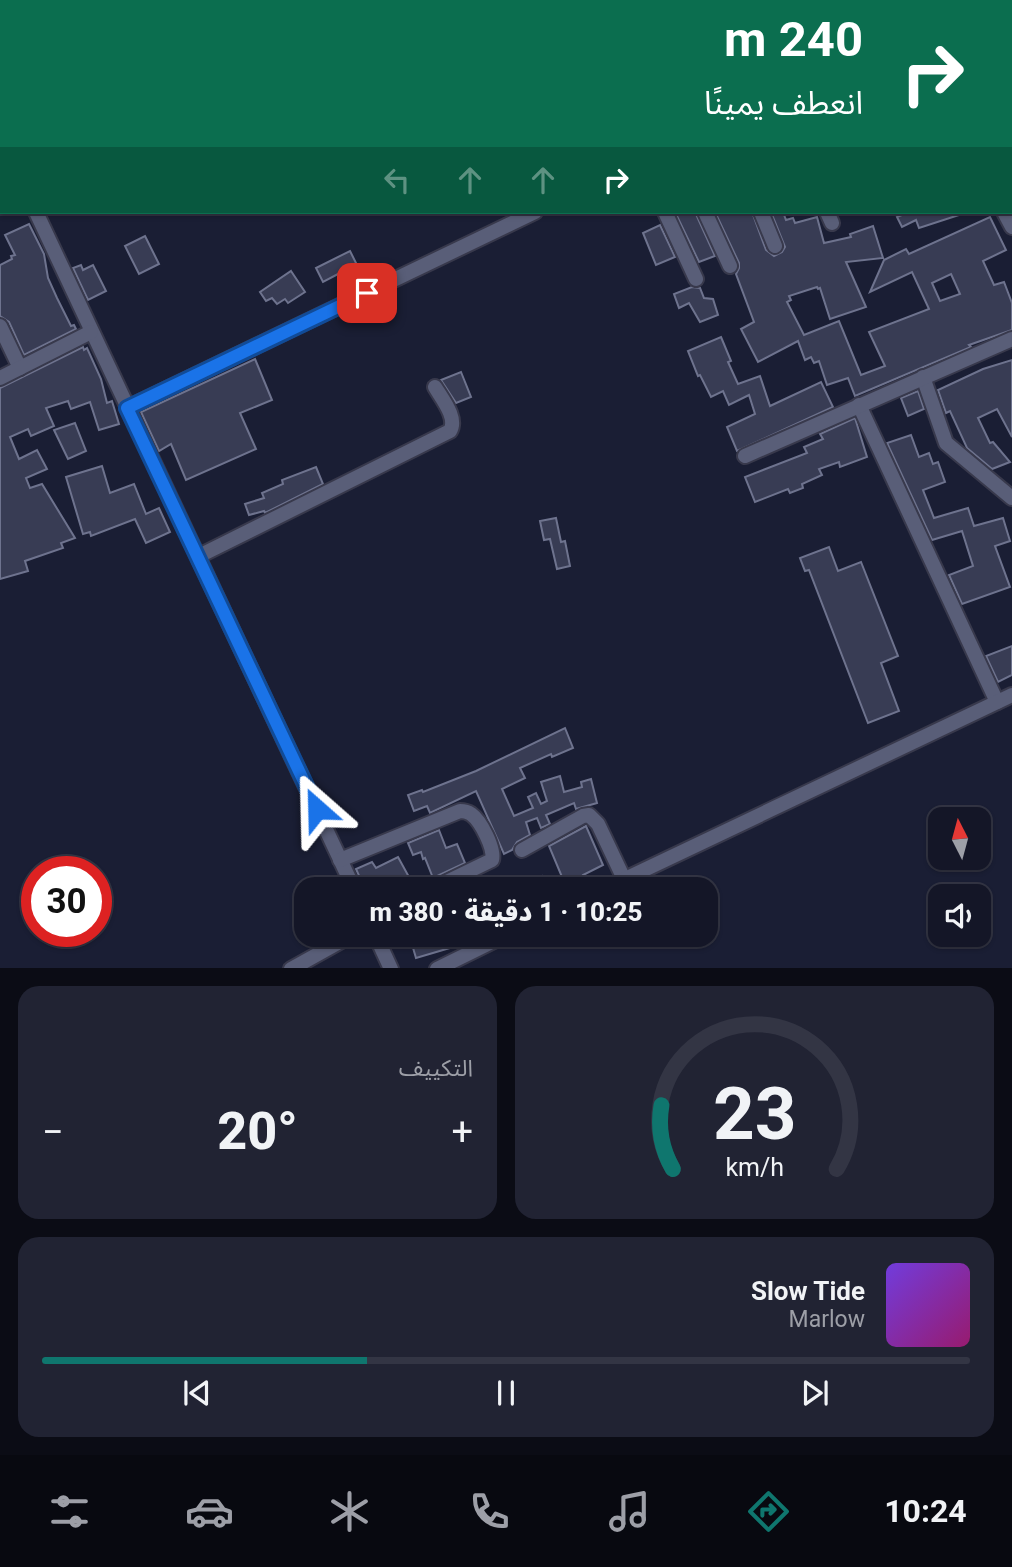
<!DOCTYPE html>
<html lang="ar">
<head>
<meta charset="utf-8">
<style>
  body { margin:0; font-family:Roboto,"Noto Sans Arabic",sans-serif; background:#212333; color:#f1f3f6; direction:rtl; height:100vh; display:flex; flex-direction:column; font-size:26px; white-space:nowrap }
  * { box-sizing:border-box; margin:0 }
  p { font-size:23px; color:#9d9fa7 }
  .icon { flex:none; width:38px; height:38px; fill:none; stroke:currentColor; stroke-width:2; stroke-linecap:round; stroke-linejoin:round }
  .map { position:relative; height:968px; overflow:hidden; direction:ltr }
  .details { display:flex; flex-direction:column; gap:18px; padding:18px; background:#0b0c15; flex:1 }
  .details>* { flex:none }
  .top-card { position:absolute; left:0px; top:0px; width:1013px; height:214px; box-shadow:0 2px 5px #0004,0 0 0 2px #333544; direction:rtl; background:#0b6e4f; color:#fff; overflow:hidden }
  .needle { width:46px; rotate:354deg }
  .controls { position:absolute; left:928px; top:807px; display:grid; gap:14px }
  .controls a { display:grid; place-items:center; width:63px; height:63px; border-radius:14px; background:#141627; box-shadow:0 2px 5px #0004,0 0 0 2px #333544; font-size:35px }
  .speed { position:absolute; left:21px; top:856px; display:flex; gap:14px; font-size:35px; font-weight:700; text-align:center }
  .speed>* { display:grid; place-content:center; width:91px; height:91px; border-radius:50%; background:#141627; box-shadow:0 2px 5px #0004,0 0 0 2px #333544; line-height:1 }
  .speed .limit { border:10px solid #d22; background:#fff; color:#111 }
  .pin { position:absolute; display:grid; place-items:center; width:60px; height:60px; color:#fff; margin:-30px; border-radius:14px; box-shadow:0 4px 10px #0006 }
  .me { position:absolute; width:77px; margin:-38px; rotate:335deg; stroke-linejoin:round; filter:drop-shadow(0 0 5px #0008) }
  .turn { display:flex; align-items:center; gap:24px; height:147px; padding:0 35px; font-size:32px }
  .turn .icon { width:91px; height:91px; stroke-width:2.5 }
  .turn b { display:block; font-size:49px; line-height:60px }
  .lanes { display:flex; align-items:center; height:66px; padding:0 35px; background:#0003; justify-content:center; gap:35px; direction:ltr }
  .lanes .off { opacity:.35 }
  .big { font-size:52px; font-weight:800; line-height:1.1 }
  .details .widget { flex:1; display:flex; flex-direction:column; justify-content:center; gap:10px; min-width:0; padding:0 24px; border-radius:21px; background:#212333 }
  .details .dial { align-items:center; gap:0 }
  .dial svg { height:182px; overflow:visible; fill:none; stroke:#333544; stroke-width:7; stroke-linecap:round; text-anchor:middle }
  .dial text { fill:#f1f3f6; stroke:none }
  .song { display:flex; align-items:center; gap:21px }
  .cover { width:84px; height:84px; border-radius:10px; background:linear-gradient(135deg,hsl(260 70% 55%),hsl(320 70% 35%)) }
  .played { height:7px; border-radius:4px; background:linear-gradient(90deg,#0f766e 35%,#333544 35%) }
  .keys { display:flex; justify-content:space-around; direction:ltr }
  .heat { display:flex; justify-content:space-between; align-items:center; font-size:38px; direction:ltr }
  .details .tiles { flex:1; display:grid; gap:18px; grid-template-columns:1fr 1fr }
  .widget:last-child { grid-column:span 2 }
  .trip { position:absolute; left:294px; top:877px; width:424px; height:70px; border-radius:21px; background:#141627; box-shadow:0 2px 5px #0004,0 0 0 2px #333544; font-weight:800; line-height:70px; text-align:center; direction:rtl }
  .dock { display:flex; height:112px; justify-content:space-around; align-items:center; background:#080910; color:#9d9fa7 }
  .dock .icon { width:49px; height:49px }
  .dock .current { color:#0f766e }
  .dock b { font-size:32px; color:#f1f3f6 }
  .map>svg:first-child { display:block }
</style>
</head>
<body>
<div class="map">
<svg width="1012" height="969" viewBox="0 0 1012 969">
  <rect width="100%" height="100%" fill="#1a1e34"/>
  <g fill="#383c54" stroke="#6e738e" stroke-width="2" fill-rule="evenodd">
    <path d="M675,212H695L715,256L699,262Z"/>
    <path d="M715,212H752L766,250L774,256L782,252L785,247L771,212H783L786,220L793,218L795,223L817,217L824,243L851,237L850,234L873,226L883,258L846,262L866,307L830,319L820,288L818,289L817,287L789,296L791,300L787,302L804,335L839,321L861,375L885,366L869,332L929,309L912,272L870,292L884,260L906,249L909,254L990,217L1006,250L983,261L994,285L1004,282L1012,303V330L969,345L971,347L855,396L848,378L827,385L819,361L814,363L811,357L805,360L798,341L758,362L741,329L754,322L736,274L739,268V263ZM951,274L960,294L940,301L932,283Z"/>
    <path d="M909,212H962V214L919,228L916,220L902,227L897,217Z"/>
    <path d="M29,224L44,254L48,278L57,298L71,326L74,325L76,329L24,355L9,322L0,316V265L12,259L11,256L15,255L5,235Z"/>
    <path d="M660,225L675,257L656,265L643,233Z"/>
    <path d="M145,236L159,264L139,274L125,246Z"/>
    <path d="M350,251L361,273L344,282L340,273L323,282L316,268Z"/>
    <path d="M81,265L83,270L93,265L106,291L88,300L73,268Z"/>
    <path d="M291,271L305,292L288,303L285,299L277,304L272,298L266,301L260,292Z"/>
    <path d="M692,287L700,288L704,298L713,299L718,315L700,322L689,303L679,308L674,294Z"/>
    <path d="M721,337L731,361L728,362L738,384L760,376L770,406L821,382L833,407L737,451L727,427L755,414L749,395L729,405L723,391L711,397L700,375L698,376L688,351Z"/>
    <path d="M83,347L84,350L87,348L101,379L107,403L112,401L119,424L99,430L90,402L71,409L68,401L46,408L54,426L31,436L28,429L10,437L19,459L37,450L47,469L26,478L30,488L42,484L75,538L61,543L63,548L25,561L28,571L0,579V388Z"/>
    <path d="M255,359L272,400L240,413L256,449L186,480L171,444L159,451L141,412Z"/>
    <path d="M1012,360V437L997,409L978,418L990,443L993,442L1010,462L992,469L967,448L950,411L946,413L938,390L983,369Z"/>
    <path d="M461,372L471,397L456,403L441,380Z"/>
    <path d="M918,391L924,409L908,416L901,398Z"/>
    <path d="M855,418L867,457L840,467L839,462L819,469L822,475L802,484L803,488L790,493L788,489L755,502L745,477L807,453L804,447L823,439L820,434Z"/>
    <path d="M75,423L86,451L68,459L54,430Z"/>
    <path d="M911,435L919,457L929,453L933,464L938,462L945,482L923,490L934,518L968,508L974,526L1003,518L1010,541L995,546L1010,587L962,604L949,575L973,566L962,531L932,540L887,443Z"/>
    <path d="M102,466L110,493L134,484L146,514L159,508L170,532L146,543L135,519L91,536L90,532L83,534L66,477Z"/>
    <path d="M316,467L323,484L265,513L264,511L249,515L245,504L264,498L262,493L283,484L282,480Z"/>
    <path d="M556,518L561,542L565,541L570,566L557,569L550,539L544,540L540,521Z"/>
    <path d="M829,547L838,571L861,562L898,656L881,663L899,711L868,723L809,570L805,571L800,558Z"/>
    <path d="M1012,646V675L998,682L986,656Z"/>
    <path d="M565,728L573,748L552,757L551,754L520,768L525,778L502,789L514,816L533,808L528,797L536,793L541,804L547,801L541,782L560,776L564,792L582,787L581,782L591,779L597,803L576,809L574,803L546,815L550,824L541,828L537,818L526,822L530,835L517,842L512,850L504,854L476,791L430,813L427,806L414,811L408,795L422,790L423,792L476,771Z"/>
    <path d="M586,826L603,865L583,875L585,881L567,889L549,846Z"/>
    <path d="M439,830L446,848L457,844L465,863L433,878L425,858L423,859L421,852L413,855L408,843Z"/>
    <path d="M398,857L409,877L385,889H365L356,869L372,862L376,868Z"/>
    <path d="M542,876L547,889H509V887Z"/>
    <path d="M409,934H467L470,942L416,958Z"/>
  </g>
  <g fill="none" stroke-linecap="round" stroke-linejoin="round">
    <g stroke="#38394c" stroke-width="18">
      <g id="minor">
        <path d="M566,0L567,2"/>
        <path d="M671,0L672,2"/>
        <path d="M776,0V2"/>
        <path d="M905,0V2"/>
        <path d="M838,2L841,0"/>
        <path d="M0,135L2,139"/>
        <path d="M36,212L354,889"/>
        <path d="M665,212L696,279"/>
        <path d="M705,212L730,266"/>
        <path d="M761,212L775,246"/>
        <path d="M827,212L832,223"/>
        <path d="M1004,212L1012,227"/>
        <path d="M0,326L20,368"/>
        <path d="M923,377L946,443L1012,498"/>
        <path d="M0,378L91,332"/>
        <path d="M859,405L997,702"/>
        <path d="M127,408L535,212"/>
        <path d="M745,456L1012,339"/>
        <path d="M199,556L450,431C458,418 442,399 435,387"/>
        <path d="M522,850L583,816L589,815L598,824L624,879"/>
        <path d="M340,860L460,811C464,811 468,812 471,814C481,821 495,849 492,860L432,889"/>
        <path d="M604,889L1012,695"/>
        <path d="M375,934L391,969"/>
        <path d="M291,969L354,934"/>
        <path d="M437,969L508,934"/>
      </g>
    </g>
    <use href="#minor" stroke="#595e78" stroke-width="14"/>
  </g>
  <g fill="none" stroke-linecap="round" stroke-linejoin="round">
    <g stroke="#114b97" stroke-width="18">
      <path id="route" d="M317,809L127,408L367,293"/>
    </g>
    <use href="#route" stroke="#1a73e8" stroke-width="12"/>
  </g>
</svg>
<div class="controls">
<a><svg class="needle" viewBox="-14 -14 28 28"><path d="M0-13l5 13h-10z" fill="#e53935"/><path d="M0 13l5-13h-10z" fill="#9d9fa7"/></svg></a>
<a><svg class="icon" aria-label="sound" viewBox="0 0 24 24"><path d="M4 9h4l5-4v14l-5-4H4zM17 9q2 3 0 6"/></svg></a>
</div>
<div class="speed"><div class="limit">30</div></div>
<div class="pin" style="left:367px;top:293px;background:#d93025"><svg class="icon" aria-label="arrive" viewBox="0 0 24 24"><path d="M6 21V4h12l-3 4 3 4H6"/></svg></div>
<svg class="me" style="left:317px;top:809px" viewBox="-20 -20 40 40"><path d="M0-17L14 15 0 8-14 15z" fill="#1a73e8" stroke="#fff" stroke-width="4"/></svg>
<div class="trip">10:25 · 1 دقيقة · 380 m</div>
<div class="top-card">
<div class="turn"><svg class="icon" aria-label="right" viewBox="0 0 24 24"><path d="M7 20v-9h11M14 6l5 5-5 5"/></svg><div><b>240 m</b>انعطف يمينًا</div></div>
<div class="lanes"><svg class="icon off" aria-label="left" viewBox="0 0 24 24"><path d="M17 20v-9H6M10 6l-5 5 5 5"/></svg><svg class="icon off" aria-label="ahead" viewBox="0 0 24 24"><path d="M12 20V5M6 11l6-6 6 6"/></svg><svg class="icon off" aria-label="ahead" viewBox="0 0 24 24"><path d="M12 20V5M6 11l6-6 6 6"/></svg><svg class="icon" aria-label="right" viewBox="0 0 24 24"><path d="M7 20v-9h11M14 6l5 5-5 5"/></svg></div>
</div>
</div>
<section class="details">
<div class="tiles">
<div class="widget dial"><svg viewBox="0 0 100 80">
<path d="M14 69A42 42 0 1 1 86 69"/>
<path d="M14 69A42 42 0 0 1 9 41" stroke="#0f766e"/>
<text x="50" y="56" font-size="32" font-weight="700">23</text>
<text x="50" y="72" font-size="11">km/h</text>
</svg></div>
<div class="widget"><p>التكييف</p>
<div class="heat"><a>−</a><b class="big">20°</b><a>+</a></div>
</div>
<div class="widget">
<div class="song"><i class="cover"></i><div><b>Slow Tide</b><p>Marlow</p></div></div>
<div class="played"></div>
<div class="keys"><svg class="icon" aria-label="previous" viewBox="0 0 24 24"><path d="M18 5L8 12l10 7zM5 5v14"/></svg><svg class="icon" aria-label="pause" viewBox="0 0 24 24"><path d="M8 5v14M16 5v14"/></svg><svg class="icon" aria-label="next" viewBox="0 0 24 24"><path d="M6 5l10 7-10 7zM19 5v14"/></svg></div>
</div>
</div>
</section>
<nav class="dock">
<b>10:24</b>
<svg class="icon current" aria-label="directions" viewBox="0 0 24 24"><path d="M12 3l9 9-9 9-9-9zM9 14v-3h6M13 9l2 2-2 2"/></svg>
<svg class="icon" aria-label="music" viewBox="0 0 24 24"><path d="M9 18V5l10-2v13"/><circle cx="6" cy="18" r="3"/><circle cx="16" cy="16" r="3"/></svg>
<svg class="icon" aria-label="phone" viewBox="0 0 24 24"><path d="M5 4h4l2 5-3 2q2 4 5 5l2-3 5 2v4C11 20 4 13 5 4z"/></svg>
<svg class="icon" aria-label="climate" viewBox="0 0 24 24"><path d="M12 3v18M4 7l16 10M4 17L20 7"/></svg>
<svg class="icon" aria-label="car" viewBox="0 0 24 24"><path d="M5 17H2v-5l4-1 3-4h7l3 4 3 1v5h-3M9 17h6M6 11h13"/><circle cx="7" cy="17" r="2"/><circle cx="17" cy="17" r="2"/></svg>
<svg class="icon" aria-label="filters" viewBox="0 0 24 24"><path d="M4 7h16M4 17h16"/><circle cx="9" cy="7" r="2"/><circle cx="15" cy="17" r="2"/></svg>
</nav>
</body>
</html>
